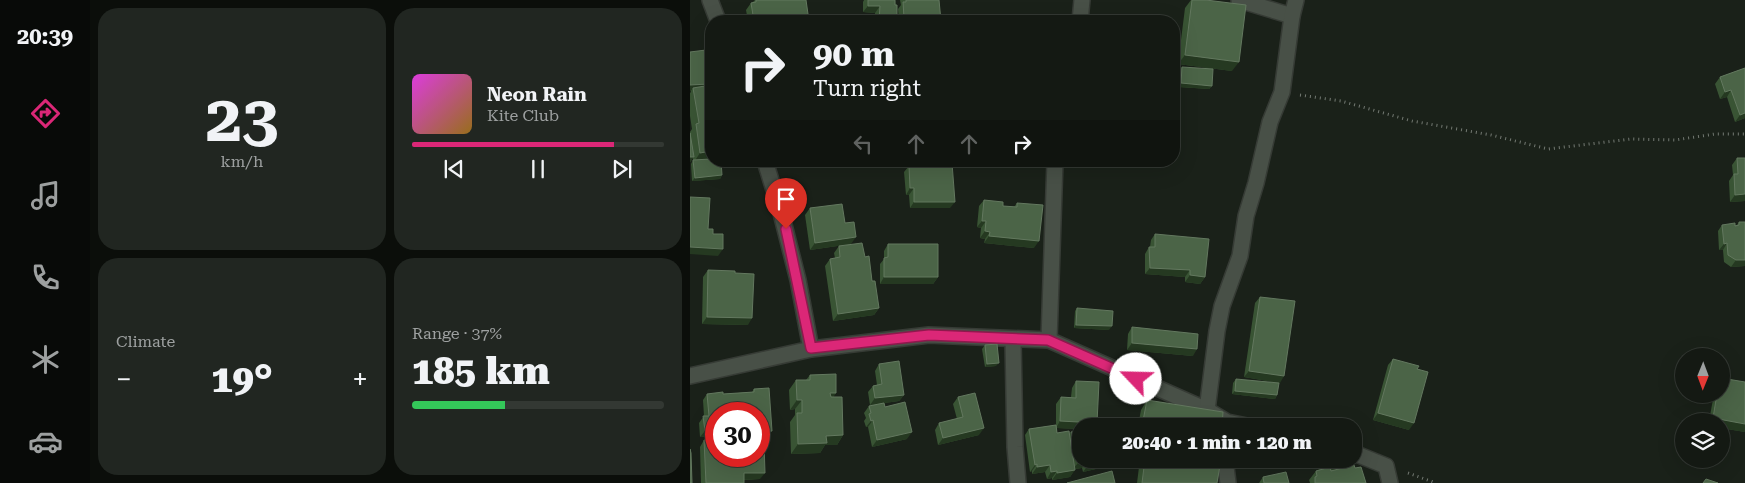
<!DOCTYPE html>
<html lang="en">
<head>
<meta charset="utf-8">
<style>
  body { margin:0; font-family:"Roboto Serif",serif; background:#212621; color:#f1f3f6; height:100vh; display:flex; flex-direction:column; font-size:19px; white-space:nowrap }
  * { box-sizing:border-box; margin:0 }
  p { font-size:16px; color:#9da0a0 }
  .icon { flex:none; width:28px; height:28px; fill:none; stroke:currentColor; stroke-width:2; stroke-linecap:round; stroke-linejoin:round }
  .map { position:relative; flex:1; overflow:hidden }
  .details { display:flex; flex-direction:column; gap:8px; padding:8px; background:#0b0e0a; width:600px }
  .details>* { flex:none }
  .hud { position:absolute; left:15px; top:15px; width:475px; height:152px; border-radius:20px; box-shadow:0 5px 20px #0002,0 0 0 1px #333833; background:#141913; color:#f1f3f6; overflow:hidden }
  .needle { width:32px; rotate:181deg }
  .tools { position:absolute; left:985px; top:348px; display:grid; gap:10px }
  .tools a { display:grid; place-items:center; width:55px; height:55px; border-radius:50%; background:#141913; box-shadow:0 5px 20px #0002,0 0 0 1px #333833; font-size:25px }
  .speed { position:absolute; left:15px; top:402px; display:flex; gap:10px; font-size:25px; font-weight:700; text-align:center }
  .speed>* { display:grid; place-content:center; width:65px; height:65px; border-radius:50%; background:#141913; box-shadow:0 5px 20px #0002,0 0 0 1px #333833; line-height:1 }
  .speed .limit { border:8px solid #d22; background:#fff; color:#111 }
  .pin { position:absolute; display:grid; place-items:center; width:42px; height:42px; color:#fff; margin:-51px -21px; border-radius:50% 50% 50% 0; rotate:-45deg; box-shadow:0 0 5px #0007 }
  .pin .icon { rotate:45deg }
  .me { position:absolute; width:55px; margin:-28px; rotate:294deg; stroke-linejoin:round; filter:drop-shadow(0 0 4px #0008) }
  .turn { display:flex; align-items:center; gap:18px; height:105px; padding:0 25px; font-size:22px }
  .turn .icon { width:65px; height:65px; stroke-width:2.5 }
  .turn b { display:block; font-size:35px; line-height:42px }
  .lanes { display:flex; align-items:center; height:48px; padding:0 25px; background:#0003; justify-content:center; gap:25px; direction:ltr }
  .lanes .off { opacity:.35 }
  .big { font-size:38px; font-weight:800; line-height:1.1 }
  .details .tile { flex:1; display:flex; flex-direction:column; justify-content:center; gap:8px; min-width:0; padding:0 18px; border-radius:20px; background:#212621 }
  .details .dial { align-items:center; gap:0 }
  .dial b { font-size:65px; line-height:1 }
  .song { display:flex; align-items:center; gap:15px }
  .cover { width:60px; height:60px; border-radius:8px; background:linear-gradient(135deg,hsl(300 70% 55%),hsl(40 70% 35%)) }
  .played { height:5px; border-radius:2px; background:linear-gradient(90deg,#db2777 80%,#333833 80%) }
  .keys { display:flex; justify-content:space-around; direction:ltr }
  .heat { display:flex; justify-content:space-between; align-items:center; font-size:28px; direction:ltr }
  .charge { height:8px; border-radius:4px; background:linear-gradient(90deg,#34c759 37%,#333833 0) }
  .details .tiles { flex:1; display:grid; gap:8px; grid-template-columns:repeat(2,1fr) }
  .trip { position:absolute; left:382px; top:418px; width:290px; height:50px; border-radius:20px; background:#141913; box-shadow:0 5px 20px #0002,0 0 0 1px #333833; font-weight:800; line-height:50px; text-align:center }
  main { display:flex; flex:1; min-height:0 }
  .menu { display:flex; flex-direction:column; width:90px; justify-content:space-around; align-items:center; background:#080a08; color:#9da0a0 }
  .menu .icon { width:35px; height:35px }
  .menu .active { color:#db2777 }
  .menu b { font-size:22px; color:#f1f3f6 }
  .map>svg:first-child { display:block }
</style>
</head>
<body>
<main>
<nav class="menu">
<b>20:39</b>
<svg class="icon active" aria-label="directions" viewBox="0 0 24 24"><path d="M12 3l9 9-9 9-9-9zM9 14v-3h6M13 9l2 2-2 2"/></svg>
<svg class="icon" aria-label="music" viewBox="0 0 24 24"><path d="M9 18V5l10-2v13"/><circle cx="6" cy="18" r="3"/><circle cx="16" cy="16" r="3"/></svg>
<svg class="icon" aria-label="phone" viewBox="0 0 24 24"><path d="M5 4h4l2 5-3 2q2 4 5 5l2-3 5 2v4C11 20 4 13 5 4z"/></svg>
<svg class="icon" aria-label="climate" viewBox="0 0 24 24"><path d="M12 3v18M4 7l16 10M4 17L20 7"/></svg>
<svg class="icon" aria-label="car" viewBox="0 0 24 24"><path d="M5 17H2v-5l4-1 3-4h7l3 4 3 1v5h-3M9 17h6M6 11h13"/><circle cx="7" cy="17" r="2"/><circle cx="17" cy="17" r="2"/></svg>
</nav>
<section class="details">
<div class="tiles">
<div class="tile dial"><b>23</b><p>km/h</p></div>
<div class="tile">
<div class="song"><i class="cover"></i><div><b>Neon Rain</b><p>Kite Club</p></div></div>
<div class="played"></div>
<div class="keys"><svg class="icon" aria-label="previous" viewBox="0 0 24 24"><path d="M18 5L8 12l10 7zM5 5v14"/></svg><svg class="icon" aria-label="pause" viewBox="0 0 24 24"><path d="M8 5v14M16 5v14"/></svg><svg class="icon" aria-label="next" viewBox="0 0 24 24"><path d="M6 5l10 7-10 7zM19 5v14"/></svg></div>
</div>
<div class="tile"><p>Climate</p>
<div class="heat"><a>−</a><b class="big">19°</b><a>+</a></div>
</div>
<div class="tile"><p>Range · 37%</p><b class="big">185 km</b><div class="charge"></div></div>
</div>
</section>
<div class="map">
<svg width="1055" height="483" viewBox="0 0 1055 483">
  <rect width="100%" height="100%" fill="#1a2119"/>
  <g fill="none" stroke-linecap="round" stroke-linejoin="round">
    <g stroke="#363b35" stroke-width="18">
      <g id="street">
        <path d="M20,0L28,21"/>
        <path d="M549,0L602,16"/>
        <path d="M390,21L392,0"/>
        <path d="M75,161L91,213L108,280L121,349"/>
        <path d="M323,340L325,447L328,483"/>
        <path d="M359,340L365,161"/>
        <path d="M0,376L121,349L239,335L359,340L517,410L537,422L557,426"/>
        <path d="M517,410L527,331L532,306L550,256L556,216L566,183L580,122L592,92L602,16L606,0"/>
        <path d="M664,453L696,466L700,483"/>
        <path d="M535,459L538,483"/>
      </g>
    </g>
    <g stroke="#747a73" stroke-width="3" stroke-dasharray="1 4" stroke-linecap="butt">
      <path d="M610,95L651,101L722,121L801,135L858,149L941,139L985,140L1025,134H1055"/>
      <path d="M718,473L746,483"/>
    </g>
    <use href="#street" stroke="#485047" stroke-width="15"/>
  </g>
  <g fill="#395434">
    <path d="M65,0H116L119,21H58L56,10L61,3L63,2Z"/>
    <path d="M174,0H205L207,21H184L185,13L173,12V2Z"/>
    <path d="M210,0H249L251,21H209L208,9L211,5Z"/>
    <path d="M501,0H516L542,71L488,64L495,8Z"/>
    <path d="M0,52L19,84L17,85L32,175L30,179L2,181L1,164L3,160V158L0,162V132L2,129L0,116V93L1,92Z"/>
    <path d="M492,67L522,86L519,89L489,87L490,70Z"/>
    <path d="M1055,68V118L1045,122L1037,97L1030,99L1025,84L1030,77Z"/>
    <path d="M1047,158L1055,201L1040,202L1039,181L1043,175L1042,165Z"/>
    <path d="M116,161H148L147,163L116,166Z"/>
    <path d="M219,166L260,208H220L219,195H216L214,172Z"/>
    <path d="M294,200L313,206L324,207L327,203L344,248L294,243L295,239L290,238L291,228L287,227L289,206Z"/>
    <path d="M120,208L155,223L161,244L120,250L115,215Z"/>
    <path d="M1049,222H1055V266L1041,267L1034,262L1033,250H1029L1028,231L1032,225H1047Z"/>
    <path d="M465,234L515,277L510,284L495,282V277L455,274V254L459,247H460L461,240Z"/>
    <path d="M198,244L248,277L243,284H190V264L194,259V251Z"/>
    <path d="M149,246L175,257L182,281L189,308L184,315L143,321L135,266L140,259L145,258L144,253Z"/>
    <path d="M18,270L45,273L58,325L12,324L13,277Z"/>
    <path d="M570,297L590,383L554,377L565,303Z"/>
    <path d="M387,308L419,330L384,328L385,311Z"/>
    <path d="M442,327L503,356L437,350L438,334Z"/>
    <path d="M295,345L306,366L295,367L292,349Z"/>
    <path d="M703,359L727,369L719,430L683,420L698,365Z"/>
    <path d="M189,364L214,395L209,401L194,403L195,407L217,439L182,447L178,427H176L174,421L176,418L174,413L179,406L186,404L180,405L178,392L183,386L187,385L185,371Z"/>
    <path d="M120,375L144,397L153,435L147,445H135L130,453L101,454L100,422L105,415V409L100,410L99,390L106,380H116Z"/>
    <path d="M546,379L587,395L585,399L542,394L543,383Z"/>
    <path d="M386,381L407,423L404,426H391V429L367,428V433L380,434L381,432L427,464L393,472L392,468L385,469L380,477L362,480V478L357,479L355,472L342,474V471L340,472L335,435L339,429L366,425V404L371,397H381L382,388Z"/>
    <path d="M64,389L77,437L69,438V414H26V436L10,437L9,423L14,416L13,400L17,394H33L62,392Z"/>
    <path d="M1024,394H1031L1055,432L1031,428V421H1019Z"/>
    <path d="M268,397L289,435L248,445L245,430L249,423L267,419L263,404Z"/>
    <path d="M457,400L532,426H448L451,410Z"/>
    <path d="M14,440L70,479L54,480V483H11L10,447Z"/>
    <path d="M450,459H531L527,483H447Z"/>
    <path d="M621,459H659L658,467L665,468L676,483H620L619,480L626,471L630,469H620Z"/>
    <path d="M573,477L599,483H569Z"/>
  </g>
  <g fill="#253921">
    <path d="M178,6H190L185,13L173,12Z"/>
    <path d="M214,18H218L215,21H212Z"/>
    <path d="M495,55L549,62L542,71L488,64Z"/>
    <path d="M491,83L522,86L519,89L489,87Z"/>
    <path d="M19,84L14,90L3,88L0,92V85Z"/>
    <path d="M1041,90L1037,97L1030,99L1035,92Z"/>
    <path d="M1055,113V118L1045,122L1050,115Z"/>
    <path d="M21,151V159L4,162L10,153Z"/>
    <path d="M0,157H4L0,162Z"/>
    <path d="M97,161H109L96,163Z"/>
    <path d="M119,161H148L147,163L116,166Z"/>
    <path d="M167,161H210L208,165H164Z"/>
    <path d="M32,175L30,179L2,181L5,178Z"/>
    <path d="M220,188H224L219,195H216Z"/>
    <path d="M1055,194V201L1040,202L1045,195Z"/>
    <path d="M224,202H265L260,208H220Z"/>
    <path d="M292,221H296L291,228L287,227Z"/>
    <path d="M295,231L300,232L295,239L290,238Z"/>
    <path d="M299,236L349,241L344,248L294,243Z"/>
    <path d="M166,237L161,244L120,250L125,243Z"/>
    <path d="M1037,243L1033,250H1029L1034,244Z"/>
    <path d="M0,247L33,249L28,256L0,254Z"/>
    <path d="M1046,260H1055V266L1041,267Z"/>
    <path d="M460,268L500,270L495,277L455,274Z"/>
    <path d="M500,275L515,277L510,284L495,282Z"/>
    <path d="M194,277H248L243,284H190Z"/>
    <path d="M189,308L184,315L143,321L148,314Z"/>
    <path d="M17,317L62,318L58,325L12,324Z"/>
    <path d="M386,325L422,326L419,330L384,328Z"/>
    <path d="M442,343L507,349L503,356L437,350Z"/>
    <path d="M309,363L306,366L295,367L297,364Z"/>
    <path d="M559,371L594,376L590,383L554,377Z"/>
    <path d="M545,391L587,395L585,399L542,394Z"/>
    <path d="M140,393H146L140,403Z"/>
    <path d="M214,395L209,401L180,405L185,398Z"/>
    <path d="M107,400H112L105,409L100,410Z"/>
    <path d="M688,413L724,423L719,430L683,420Z"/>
    <path d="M1023,418L1055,424V432L1031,428V421H1021Z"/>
    <path d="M183,420L178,427H176L181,421Z"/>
    <path d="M370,421L407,423L404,426H391V429L366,428Z"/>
    <path d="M294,428L289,435L248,445L253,438Z"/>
    <path d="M26,430V436L10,437L15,431Z"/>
    <path d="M82,431L77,437L69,438V432Z"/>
    <path d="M222,432L217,439L182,447L187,440Z"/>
    <path d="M153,435L147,445H135L130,453L101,454L108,444L136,436Z"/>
    <path d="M424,459H430L427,464L393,472L398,465Z"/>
    <path d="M397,461L392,468L383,469L388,463Z"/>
    <path d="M347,464L342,471L340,472L345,465Z"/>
    <path d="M360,465L355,472L342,474L347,467Z"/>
    <path d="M622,466L658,467L656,470L620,469Z"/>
    <path d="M385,470L380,477L362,480L367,473Z"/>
    <path d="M367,471L362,478L357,479L361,472Z"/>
    <path d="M54,473H75L70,479L49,480Z"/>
  </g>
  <g fill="#4b6447" stroke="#63785f">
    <path d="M66,0H116L119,21H64L61,3L66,2Z"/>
    <path d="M178,0H205V5H207V21H189L190,6H178Z"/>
    <path d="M216,0H249L251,21H218V18H214L213,2H216Z"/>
    <path d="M502,0H516L556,5L549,62L495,55Z"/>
    <path d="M427,19L437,21H427Z"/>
    <path d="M16,50L19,84L0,85V52Z"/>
    <path d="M492,67L523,69L522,86L491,83Z"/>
    <path d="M1055,68V113L1050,115L1041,90L1035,92L1030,77Z"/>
    <path d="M21,85V151L10,153L6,124L9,123L3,88Z"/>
    <path d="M0,133L4,157H0Z"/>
    <path d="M1047,158H1055V194L1045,195L1044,174H1048Z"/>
    <path d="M21,159V161H31L32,175L5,178L3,160Z"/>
    <path d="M262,163L265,202H224V188H220L219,166Z"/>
    <path d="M0,197L20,198L18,229H23V234H33V249L0,247Z"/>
    <path d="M294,200L313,202V206L327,207V203L353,205L349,241L299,236L300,232L295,231L296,221H292Z"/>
    <path d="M152,204L155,223L164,222L166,237L125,243L120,208Z"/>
    <path d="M1049,222H1055V260H1046L1038,255L1037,243L1034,244L1032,225L1045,223V226L1049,225Z"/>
    <path d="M465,234L519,239L515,277L500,275V270L460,268L459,247H465Z"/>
    <path d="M172,243L175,257L179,256L182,281H185L189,308L148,314L140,259L150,257L149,246Z"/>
    <path d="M198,244H248V277H194V258L198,257Z"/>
    <path d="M18,270L45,271V273L64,274L62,318L17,317Z"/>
    <path d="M570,297L605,301L594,376L559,371Z"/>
    <path d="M387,308L423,311L422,326L386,325Z"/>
    <path d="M442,327L508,334L507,349L442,343Z"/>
    <path d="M307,344L309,363L297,364L295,345Z"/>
    <path d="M703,359L729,366L727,369L738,372L724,423L688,413Z"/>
    <path d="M209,361L214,395L185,398L183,386L192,384L189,364Z"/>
    <path d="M146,374V393H140L141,397H152L153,435L136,436L137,443L108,444L107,413H112V400H107L106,380H120V375Z"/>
    <path d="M1031,378L1055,382V424L1023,418L1027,394H1031Z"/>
    <path d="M546,379L589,383L587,395L545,391Z"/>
    <path d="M386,381L409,382L407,423L370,421L371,397L386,398Z"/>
    <path d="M79,388L82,431L69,432V414H26V430L15,431L13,416H19L17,394L33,392V394L64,392V389Z"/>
    <path d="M285,393L294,428L253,438L249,423L273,417L268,397Z"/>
    <path d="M457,400L533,412L532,426H452Z"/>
    <path d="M215,402L222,432L187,440L183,420L181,421L179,414L181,413L179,406L194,403L195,407Z"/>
    <path d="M423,422L424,426H407Z"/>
    <path d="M366,425L367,433L379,431L385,470L367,473V471L361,472L360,465L347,467V464L345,465L339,429Z"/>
    <path d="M391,430V459H424L398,465L397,461L388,463L381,432Z"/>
    <path d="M14,440H26V456H69V443H74L75,473H54V483H16Z"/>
    <path d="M0,449L1,453L2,483H0Z"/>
    <path d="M455,459H531L527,483H452Z"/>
    <path d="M623,459H659L658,467L622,466Z"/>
    <path d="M664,465L665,468L671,467L676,483H625V477L627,476L626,471L640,467L641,471Z"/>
    <path d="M422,471L425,483H377Z"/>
    <path d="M596,472L599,483H574L573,477Z"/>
    <path d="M1016,479L1028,483H1013Z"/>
  </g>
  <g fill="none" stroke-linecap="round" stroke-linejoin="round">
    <g stroke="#8e194d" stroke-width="12">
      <path id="route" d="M96,229L121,348L239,335L358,340L446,379"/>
    </g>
    <use href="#route" stroke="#db2777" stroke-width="9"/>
  </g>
</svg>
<div class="tools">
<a><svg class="needle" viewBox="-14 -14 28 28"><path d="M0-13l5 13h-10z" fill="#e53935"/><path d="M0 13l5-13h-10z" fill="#9da0a0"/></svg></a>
<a><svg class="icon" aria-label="layers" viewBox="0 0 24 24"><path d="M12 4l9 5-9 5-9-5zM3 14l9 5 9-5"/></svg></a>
</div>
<div class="speed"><div class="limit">30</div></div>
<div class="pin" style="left:96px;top:229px;background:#d93025"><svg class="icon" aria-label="arrive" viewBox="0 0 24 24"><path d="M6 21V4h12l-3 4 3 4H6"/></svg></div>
<svg class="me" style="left:446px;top:379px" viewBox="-20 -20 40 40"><circle r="19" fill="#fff"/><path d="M0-13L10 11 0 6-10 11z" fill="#db2777"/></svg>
<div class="trip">20:40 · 1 min · 120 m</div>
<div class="hud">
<div class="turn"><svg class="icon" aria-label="right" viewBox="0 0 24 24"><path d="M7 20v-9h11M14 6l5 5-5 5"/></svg><div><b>90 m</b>Turn right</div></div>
<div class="lanes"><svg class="icon off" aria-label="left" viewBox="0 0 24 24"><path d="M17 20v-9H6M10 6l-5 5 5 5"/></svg><svg class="icon off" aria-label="ahead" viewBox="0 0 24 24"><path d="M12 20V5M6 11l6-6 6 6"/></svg><svg class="icon off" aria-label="ahead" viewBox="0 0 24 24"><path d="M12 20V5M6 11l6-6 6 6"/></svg><svg class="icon" aria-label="right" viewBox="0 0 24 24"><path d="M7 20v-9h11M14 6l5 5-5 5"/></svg></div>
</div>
</div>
</main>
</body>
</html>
